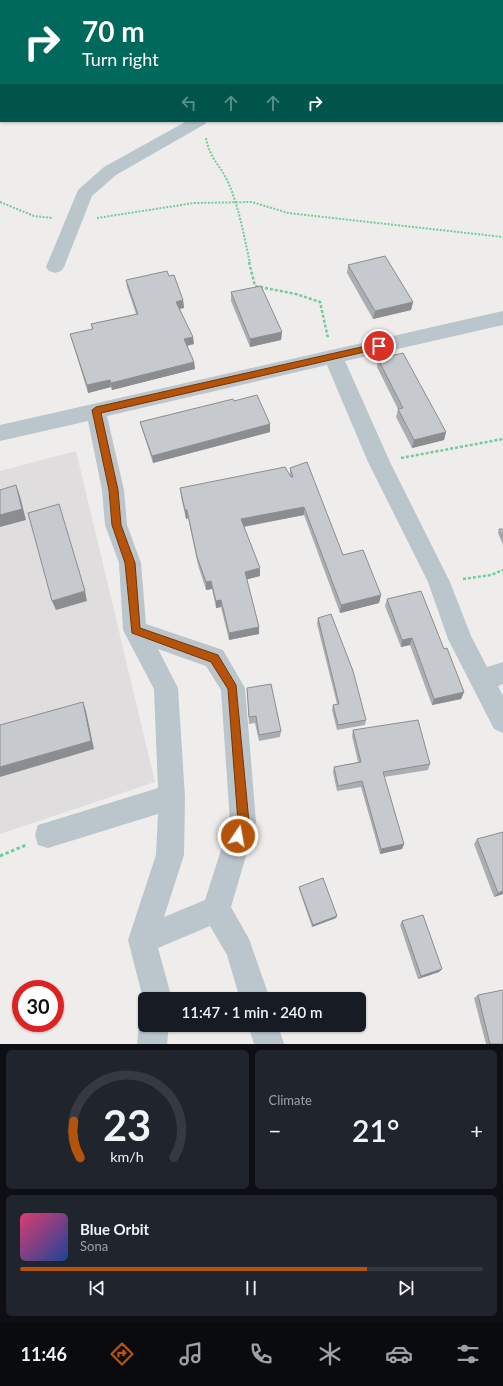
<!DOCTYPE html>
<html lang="en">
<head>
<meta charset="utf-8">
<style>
  body { margin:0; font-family:Lato,sans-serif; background:#20242c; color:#f1f3f6; height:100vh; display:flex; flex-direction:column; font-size:15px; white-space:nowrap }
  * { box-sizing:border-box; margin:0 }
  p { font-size:13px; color:#9ea1a6 }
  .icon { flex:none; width:22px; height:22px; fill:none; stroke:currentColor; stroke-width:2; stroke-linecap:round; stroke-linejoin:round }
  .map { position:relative; height:1044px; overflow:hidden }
  .details { display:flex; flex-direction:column; gap:6px; padding:6px; background:#0d0f14; flex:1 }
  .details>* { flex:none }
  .hud { position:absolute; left:0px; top:0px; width:503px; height:122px; box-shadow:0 1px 3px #0004; background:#00695c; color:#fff; overflow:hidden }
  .speed { position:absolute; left:12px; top:980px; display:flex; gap:8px; font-size:20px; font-weight:700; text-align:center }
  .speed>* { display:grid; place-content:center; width:52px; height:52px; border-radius:50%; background:#171b24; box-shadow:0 1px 3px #0004; line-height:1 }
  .speed .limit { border:6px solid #d22; background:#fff; color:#111 }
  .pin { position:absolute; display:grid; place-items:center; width:34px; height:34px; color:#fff; margin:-17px; border:2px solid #fff; border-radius:50%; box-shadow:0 1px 4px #0007 }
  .me { position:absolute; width:44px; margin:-22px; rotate:12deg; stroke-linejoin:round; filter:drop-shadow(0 0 3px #0008) }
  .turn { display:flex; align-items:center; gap:14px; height:84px; padding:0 16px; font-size:18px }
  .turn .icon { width:52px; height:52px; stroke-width:2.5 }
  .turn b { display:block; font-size:28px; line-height:34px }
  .lanes { display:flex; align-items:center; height:38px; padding:0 16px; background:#0003; justify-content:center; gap:20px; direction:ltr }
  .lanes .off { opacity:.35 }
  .big { font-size:30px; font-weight:600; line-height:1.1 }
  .details .widget { flex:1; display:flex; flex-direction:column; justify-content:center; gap:6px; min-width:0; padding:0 14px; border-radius:6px; background:#20242c }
  .details .dial { align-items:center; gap:0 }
  .dial svg { height:104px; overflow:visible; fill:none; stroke:#363941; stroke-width:7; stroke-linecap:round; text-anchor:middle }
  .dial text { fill:#f1f3f6; stroke:none }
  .song { display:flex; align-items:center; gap:12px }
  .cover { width:48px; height:48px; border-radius:6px; background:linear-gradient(135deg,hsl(340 70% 55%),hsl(220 70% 35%)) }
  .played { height:4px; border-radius:2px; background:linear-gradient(90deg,#b45309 75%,#363941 75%) }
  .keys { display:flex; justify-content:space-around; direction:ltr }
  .heat { display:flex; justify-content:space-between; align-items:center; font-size:22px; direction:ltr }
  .details .tiles { flex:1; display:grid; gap:6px; grid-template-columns:1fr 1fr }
  .widget:last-child { grid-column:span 2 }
  .trip { position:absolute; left:138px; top:992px; width:228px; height:40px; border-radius:6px; background:#171b24; box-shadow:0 1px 3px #0004; font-weight:600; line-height:40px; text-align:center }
  .tabs { display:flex; height:64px; justify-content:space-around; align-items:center; background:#090b0e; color:#9ea1a6 }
  .tabs .icon { width:28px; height:28px }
  .tabs .current { color:#b45309 }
  .tabs b { font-size:18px; color:#f1f3f6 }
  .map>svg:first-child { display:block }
</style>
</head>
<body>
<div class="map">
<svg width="503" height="1044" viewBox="0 0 503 1044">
  <rect width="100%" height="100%" fill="#efecec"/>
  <path fill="#e0ddde" d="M76,451L155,782L0,834V471Z"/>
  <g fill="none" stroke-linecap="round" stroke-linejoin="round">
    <g stroke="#70ce98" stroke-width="2" stroke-dasharray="2 1.5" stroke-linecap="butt">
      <path d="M206,138C210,160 220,164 228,182C239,207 244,236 250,263"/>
      <path d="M0,202L34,216L53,218"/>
      <path d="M97,218L194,203L252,202L288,213L503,237"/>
    </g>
    <g stroke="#70ce98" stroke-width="2.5" stroke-dasharray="3 2" stroke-linecap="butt">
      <path d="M249,262L255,286L296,294L320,302L328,338"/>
      <path d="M401,458L503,439"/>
      <path d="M463,579L491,575L503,570"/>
    </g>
    <path stroke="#70ce98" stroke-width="3" stroke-dasharray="3.5 2.5" stroke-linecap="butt" d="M0,856L26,845"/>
    <g fill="#bac5cc" fill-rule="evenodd">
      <path d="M136,0H150L151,1H137Z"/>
      <rect x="502" y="3" width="1" height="8"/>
      <rect x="0" y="106" width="1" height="10"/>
      <path d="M187,121H207L205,124L116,175L92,196L64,267L61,271L55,273L49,271L46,267L78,190L104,167Z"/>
      <path d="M503,311V325L345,361L390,462L450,582L471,636L487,667L503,662V684L498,686L503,696V733L494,729L448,639L428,582L368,462L327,365L107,416L124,490L127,525L141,563L146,624L223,650L245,688L256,822L231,907L249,939L270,999H240L227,955L210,926L158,948L172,999H145V1006L128,940L156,855L158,814L48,848L38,845L35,835L38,825L48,822L158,788L154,689L123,630L119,563L105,525L102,490L88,421L0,441V425ZM158,649L206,666L221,690L230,822L205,900L164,917L184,855L185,797L178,688Z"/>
      <path d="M143,1014H145V1025H169L167,1044H137L139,1025Z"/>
      <path d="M248,1025H278L284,1044H254Z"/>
    </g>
  </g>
  <g fill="#aaaeb2">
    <path d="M440,0H472V1H441Z"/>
    <path d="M348,265L413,302L411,310L373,319L347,273Z"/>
    <path d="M169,276L183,300L184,308L180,309L194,344L187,346L194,362L195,369L112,390L111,387L88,393L72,341L70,334L92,329L91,324L136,314L127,287L126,280Z"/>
    <path d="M231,292L282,332L281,340L250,347L231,301Z"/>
    <path d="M378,359L446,432L444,440L412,448L396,417L398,409L377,367Z"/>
    <path d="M234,401L270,432L153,463L142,429L140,422Z"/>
    <path d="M290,468L343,555L381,595L379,603L340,613L304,515L244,527L260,576L247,579L259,634L229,640L221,607L216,608L212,589L206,590L198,565L188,518L186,519L181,497L180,488L290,476Z"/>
    <path d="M499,529H503V545L498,533Z"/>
    <path d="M387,599L464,692L461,699L432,705L410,645L401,647L385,606Z"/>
    <path d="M318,618L366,720L365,725L337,730L332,710L333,705L337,704L317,624Z"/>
    <path d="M247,688L281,731L280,737L259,741L255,723L249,724Z"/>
    <path d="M353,730L430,764L428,770L384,777L404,844L402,849L380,854L361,787L337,791L333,772L334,767L358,762L352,736Z"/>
    <path d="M503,832V894L494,897L474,844L477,839Z"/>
    <path d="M299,887L336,918L312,927L299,889Z"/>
    <path d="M402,921L442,969L439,972L418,979L400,925Z"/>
    <path d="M478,995L503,1044H486L474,998Z"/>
  </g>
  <g fill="#8b8d91">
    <path d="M451,0H472V1H449Z"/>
    <path d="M183,300L184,308L177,309L176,302Z"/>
    <path d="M413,302L411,310L373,319L375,311Z"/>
    <path d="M282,332L281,340L250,347V339Z"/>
    <path d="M193,337L194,344L185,346L184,339Z"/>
    <path d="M194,362L195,369L112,390L111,383Z"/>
    <path d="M110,380L111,387L88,393L87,385Z"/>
    <path d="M270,424V432L153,463L152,456Z"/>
    <path d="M446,432L444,440L412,448L414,440Z"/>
    <path d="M16,485L20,496L26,520L0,527V515Z"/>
    <path d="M304,507V515L241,527V519Z"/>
    <path d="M185,510H187L188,518L186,519Z"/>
    <path d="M260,568V576L245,580V572Z"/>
    <path d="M211,581L212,589L206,590V582Z"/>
    <path d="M85,591L87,601L56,610L52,601Z"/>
    <path d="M381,595L379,603L340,613L341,605Z"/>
    <path d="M221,600V607L216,608V601Z"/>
    <path d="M259,627V634L229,640V633Z"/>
    <path d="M412,638L410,645L401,647L402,640Z"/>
    <path d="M464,692L461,699L432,705L434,699Z"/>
    <path d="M83,702L86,711L94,749L0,777V767Z"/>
    <path d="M404,844L402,849L380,854L381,849Z"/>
    <path d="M503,891V894L494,897L498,893Z"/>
    <path d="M337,916L336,918L312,927L313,925Z"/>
    <path d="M442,969L439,972L418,979L421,976Z"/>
  </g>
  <g fill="#c6cacf" stroke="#8b8d91">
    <path d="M64,0H100V1H57Z"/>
    <path d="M208,0H266L268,1H209Z"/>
    <rect x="0" y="34" width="1" height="27"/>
    <path d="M385,256L413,302L375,311L348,265Z"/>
    <path d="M167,271L169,276L174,275L183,300L176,302L193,337L184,339L194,362L111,383L110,380L87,385L70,334L93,329L91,324L138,314L126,280Z"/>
    <path d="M261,286L282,332L250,339L231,292Z"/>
    <path d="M403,353L446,432L414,440L398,409L403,408L378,359Z"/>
    <path d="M257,395L270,424L152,456L140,422L233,399L234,401Z"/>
    <path d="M307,462L343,555L363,550L381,595L341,605L304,507L241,519L260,568L245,572L259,627L229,633L221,600L216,601L211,581L206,582L197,557L187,510H185L180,488L285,467L291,477H293L290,468Z"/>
    <path d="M16,485L22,509L0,515V490Z"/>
    <path d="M59,504L85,591L52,601L28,513Z"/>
    <path d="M499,529H503V538Z"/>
    <path d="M421,591L444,649L447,648L464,692L434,699L412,638L402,640L387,599Z"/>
    <path d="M331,614L353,671L366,720L338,725L333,705L339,704L318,618Z"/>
    <path d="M271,684L281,731L259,735L256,716L249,717L247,688Z"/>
    <path d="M83,702L91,741L0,767V725Z"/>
    <path d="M418,720L430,764L383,772L404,844L381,849L362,781L338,786L334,767L361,762L353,730Z"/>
    <path d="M503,832V891L498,893L477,839Z"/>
    <path d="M323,878L337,916L313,925L299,887Z"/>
    <path d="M423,915L442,969L421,976L402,921Z"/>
    <path d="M503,990V1044H490L478,995Z"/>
  </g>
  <path fill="#b45309" stroke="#753606" d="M379,343L383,346L382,348L101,413L118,490L121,525L135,563L140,628L218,655L236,685L249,822L242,840L238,842L235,840L233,836L238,822L228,689L211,662L132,633L125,563L112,525L109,490L92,410L96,407Z"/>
</svg>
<div class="speed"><div class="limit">30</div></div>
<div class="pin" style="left:379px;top:346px;background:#d93025"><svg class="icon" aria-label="arrive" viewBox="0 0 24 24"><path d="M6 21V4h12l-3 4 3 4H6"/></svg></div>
<svg class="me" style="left:238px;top:836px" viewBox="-20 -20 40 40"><circle r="17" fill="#b45309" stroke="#fff" stroke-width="3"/><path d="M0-11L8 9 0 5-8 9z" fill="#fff"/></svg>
<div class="trip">11:47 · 1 min · 240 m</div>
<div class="hud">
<div class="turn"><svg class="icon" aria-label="right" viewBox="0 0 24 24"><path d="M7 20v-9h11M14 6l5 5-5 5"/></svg><div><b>70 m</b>Turn right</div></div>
<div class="lanes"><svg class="icon off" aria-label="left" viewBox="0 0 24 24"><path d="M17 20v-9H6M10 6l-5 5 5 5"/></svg><svg class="icon off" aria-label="ahead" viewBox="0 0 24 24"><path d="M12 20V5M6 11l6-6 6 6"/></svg><svg class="icon off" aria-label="ahead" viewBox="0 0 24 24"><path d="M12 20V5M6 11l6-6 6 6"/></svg><svg class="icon" aria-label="right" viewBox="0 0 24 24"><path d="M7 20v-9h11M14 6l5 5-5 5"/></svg></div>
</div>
</div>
<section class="details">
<div class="tiles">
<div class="widget dial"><svg viewBox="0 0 100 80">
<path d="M14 69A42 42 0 1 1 86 69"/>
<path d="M14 69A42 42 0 0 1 9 41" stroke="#b45309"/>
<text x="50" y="56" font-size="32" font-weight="700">23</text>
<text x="50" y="72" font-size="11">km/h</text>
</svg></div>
<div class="widget"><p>Climate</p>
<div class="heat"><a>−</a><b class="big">21°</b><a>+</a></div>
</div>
<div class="widget">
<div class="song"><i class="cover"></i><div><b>Blue Orbit</b><p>Sona</p></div></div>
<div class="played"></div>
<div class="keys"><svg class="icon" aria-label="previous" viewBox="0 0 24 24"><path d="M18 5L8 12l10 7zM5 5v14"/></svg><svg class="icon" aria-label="pause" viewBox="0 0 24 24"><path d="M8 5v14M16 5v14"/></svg><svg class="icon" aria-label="next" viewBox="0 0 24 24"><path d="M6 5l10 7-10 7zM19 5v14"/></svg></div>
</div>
</div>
</section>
<nav class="tabs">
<b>11:46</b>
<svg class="icon current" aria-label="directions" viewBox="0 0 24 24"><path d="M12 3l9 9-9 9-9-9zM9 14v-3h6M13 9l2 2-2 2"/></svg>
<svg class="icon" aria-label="music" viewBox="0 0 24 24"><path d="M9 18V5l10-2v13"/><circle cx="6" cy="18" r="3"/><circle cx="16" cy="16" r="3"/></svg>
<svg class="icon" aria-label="phone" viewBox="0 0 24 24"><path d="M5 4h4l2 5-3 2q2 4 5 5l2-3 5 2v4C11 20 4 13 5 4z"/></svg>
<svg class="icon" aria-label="climate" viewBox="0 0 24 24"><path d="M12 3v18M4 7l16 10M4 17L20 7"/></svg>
<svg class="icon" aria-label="car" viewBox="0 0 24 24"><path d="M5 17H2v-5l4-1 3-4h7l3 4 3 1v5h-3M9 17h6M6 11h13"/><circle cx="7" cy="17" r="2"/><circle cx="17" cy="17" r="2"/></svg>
<svg class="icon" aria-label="filters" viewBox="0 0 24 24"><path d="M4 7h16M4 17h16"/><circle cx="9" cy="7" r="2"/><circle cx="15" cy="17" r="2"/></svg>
</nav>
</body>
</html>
